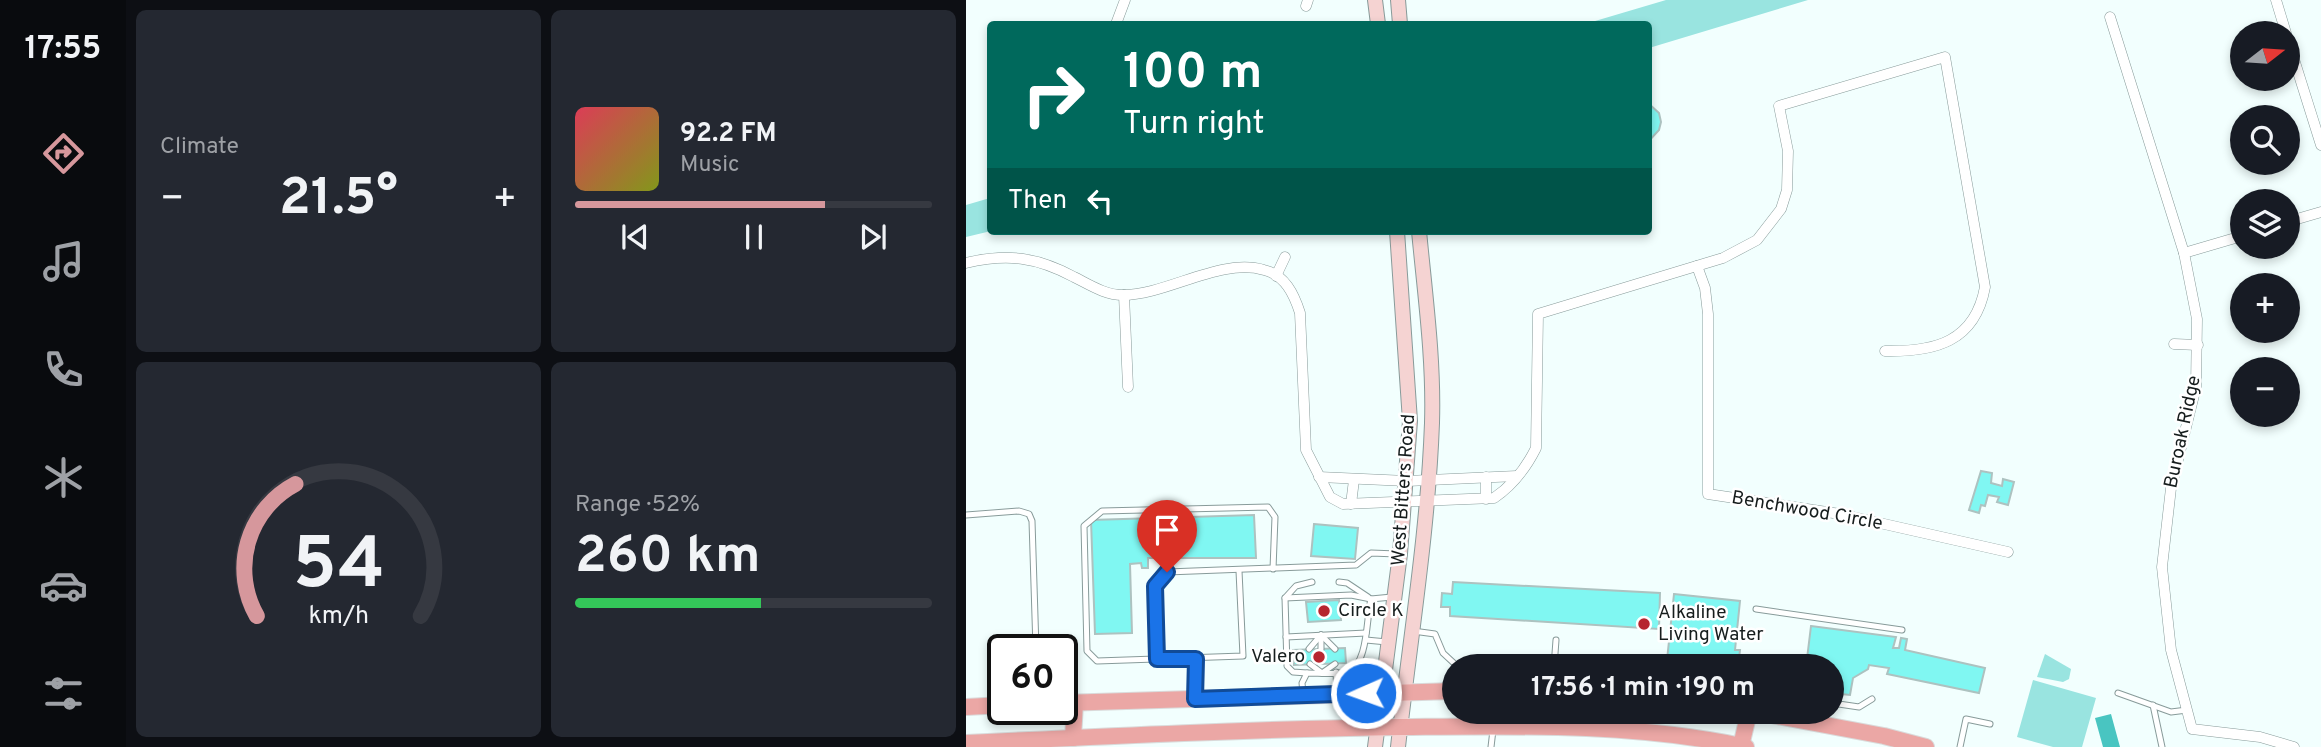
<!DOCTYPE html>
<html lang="en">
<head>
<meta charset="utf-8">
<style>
  body { margin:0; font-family:Overpass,sans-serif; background:#242831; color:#f1f3f6; height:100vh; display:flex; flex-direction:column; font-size:26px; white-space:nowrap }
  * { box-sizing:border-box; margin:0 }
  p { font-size:23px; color:#9ea1a6 }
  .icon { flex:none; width:38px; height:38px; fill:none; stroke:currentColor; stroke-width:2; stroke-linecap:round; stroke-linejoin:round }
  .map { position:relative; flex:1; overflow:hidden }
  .drawer { display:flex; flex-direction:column; gap:10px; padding:10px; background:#0d0f14; width:840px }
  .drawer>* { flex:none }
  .banner { position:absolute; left:21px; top:21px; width:665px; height:214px; border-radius:7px; box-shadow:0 4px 10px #0003; background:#00695c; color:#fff; overflow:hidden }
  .needle { width:46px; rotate:73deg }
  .controls { position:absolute; left:1264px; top:21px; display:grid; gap:14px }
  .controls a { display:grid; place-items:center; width:70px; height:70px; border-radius:50%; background:#171b24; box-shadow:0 4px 10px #0003; font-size:35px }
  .speed { position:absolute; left:21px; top:634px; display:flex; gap:14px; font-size:35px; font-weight:700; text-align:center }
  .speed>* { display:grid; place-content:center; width:91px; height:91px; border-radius:50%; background:#171b24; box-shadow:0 4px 10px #0003; line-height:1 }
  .speed .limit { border:4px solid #111; border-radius:10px; background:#fff; color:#111 }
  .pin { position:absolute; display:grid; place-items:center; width:60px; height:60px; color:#fff; margin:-72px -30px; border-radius:50% 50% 50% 0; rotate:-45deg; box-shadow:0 0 7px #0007 }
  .pin .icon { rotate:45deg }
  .me { position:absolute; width:77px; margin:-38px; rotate:268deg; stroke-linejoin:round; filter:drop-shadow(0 0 5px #0008) }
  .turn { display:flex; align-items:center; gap:24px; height:147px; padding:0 21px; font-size:32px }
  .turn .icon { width:91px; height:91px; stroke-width:2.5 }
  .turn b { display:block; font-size:49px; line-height:60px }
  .then { display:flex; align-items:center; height:66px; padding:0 21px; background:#0003; gap:14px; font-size:26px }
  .big { font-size:52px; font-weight:700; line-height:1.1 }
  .drawer .tile { flex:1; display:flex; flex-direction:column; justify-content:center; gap:10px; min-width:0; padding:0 24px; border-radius:10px; background:#242831 }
  .drawer .dial { align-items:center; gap:0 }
  .dial svg { height:182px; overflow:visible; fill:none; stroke:#363941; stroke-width:7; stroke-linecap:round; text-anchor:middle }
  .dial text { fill:#f1f3f6; stroke:none }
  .song { display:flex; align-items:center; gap:21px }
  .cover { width:84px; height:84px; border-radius:10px; background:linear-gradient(135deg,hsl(350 70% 55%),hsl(70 70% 35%)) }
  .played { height:7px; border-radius:4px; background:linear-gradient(90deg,#d6979c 70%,#363941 70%) }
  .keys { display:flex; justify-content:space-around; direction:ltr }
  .heat { display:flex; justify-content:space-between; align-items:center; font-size:38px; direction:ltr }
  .charge { height:10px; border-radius:5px; background:linear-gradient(90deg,#34c759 52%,#363941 0) }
  .drawer .tiles { flex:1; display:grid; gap:10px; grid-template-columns:repeat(2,1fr) }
  .trip { position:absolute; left:476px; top:654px; width:402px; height:70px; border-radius:35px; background:#171b24; box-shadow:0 4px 10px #0003; font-weight:700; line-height:70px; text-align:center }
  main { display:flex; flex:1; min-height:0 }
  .dock { display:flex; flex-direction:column; width:126px; justify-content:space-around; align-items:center; background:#090b0e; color:#9ea1a6 }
  .dock .icon { width:49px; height:49px }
  .dock .on { color:#d6979c }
  .dock b { font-size:32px; color:#f1f3f6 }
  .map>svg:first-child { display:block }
</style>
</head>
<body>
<main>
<nav class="dock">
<b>17:55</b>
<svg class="icon on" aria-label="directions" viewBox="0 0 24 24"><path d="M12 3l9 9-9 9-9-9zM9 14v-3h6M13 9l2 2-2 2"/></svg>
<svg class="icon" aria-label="music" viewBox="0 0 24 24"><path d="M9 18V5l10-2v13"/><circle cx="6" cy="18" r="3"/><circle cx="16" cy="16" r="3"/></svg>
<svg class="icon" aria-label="phone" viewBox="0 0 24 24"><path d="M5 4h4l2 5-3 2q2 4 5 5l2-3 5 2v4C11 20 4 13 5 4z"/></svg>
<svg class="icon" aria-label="climate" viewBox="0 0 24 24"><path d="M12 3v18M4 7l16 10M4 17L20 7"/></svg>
<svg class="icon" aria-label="car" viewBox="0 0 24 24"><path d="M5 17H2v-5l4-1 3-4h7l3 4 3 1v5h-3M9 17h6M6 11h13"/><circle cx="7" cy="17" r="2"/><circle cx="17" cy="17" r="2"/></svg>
<svg class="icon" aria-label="filters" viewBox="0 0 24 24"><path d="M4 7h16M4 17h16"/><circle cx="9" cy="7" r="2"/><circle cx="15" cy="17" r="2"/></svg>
</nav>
<section class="drawer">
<div class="tiles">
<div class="tile"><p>Climate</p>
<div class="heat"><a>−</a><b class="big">21.5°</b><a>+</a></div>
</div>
<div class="tile">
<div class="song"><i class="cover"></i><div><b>92.2 FM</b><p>Music</p></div></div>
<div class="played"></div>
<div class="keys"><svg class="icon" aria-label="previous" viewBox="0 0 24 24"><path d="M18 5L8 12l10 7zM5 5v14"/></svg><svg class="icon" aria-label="pause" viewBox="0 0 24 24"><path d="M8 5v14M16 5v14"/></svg><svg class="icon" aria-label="next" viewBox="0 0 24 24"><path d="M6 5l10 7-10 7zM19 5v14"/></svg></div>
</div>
<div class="tile dial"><svg viewBox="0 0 100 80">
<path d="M14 69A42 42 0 1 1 86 69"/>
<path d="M14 69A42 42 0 0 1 31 11" stroke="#d6979c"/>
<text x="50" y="56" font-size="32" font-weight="700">54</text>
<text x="50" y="72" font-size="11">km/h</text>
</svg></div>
<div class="tile"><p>Range · 52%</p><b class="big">260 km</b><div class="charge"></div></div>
</div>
</section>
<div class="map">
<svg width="1355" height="747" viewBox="0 0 1355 747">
  <rect width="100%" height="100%" fill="#f2fffe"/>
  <g fill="#99e4e0">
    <path d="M700,0H842L683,48L682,24H619Z"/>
    <path d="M24,198L25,231L0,237V205Z"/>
    <path d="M1079,654L1105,669L1103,679L1097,682L1071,677Z"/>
    <path d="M1067,680L1130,698L1116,747H1087L1051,737Z"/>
  </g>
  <path fill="#49c5c1" d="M1145,714L1154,747H1137L1129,718Z"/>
  <g fill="#80f7f2" stroke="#adc2c0" stroke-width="2">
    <path d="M682,103L693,113L695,122L693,130L682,142Z"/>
    <path d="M1015,471L1026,473L1025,483L1036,486L1037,479L1048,482L1042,505L1031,502L1033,497L1022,495L1019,506L1015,505L1013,513L1003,510Z"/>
    <path d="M288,515L290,558H182V568H176L175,563L164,564L166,633L129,634L125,520Z"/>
    <path d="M348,524L392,528L389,559L345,556Z"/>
    <path d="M487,582L694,593L693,629L484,616V607H475L476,593L486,594Z"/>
    <path d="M708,594L774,601L769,650H774L772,667L701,660Z"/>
    <path d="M373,600L375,620L342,622L340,602Z"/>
    <path d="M845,626L930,637L927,648H933L935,638L941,639L939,650L1019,668L1013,693L921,674L923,668L903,665L902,669L887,678L884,695L866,693V667H840Z"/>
    <path d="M379,648L380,663L328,665L327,650Z"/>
  </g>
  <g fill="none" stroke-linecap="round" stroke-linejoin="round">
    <g stroke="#889b9a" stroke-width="7">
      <g id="lane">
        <path d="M0,515L53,511L63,514L66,521L70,649"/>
        <path d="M273,571L277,656L131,661L121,651L118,526L136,511L302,507L309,517L307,569"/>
        <path d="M373,582L381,583L402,597"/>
        <path d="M319,598L385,595L405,599"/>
        <path d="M790,609L936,630"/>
        <path d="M447,631L469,634L477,653L491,666"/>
        <path d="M355,635L369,649"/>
        <path d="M320,637L400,633"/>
        <path d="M400,640L421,642"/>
        <path d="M343,649L355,635"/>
        <path d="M355,649V635"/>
        <path d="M191,659L189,587L201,572L390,565L405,553L431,554"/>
        <path d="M344,664L356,673"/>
        <path d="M588,667L590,640"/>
        <path d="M370,672L371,694"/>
        <path d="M341,673L327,672L321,666L319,598L330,586L346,582"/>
        <path d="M356,673L369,664"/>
        <path d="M337,693L336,683L341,673C353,673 370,675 381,672C403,665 400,617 405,599L426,597"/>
        <path d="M1152,693L1205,712L1221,710"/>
        <path d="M229,696L230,659"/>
        <path d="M866,703L893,707L906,699"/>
        <path d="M1187,705L1196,747"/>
        <path d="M525,747L527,730"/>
        <path d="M994,747L1000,719L1024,724"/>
      </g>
    </g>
    <g stroke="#889b9a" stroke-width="11">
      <g id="street">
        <path d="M1310,0L1320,33"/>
        <path d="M340,6L342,0"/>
        <path d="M1144,17L1218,253L1231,319L1230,387L1205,488L1196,567L1205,650L1226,729L1294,737L1328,747"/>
        <path d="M150,24L159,0"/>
        <path d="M1321,37L1355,145"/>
        <path d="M1321,222L1355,212"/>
        <path d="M1218,253L1276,236"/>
        <path d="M0,263C41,253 71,257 108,277C124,285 139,295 157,295C201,295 255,257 298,270C319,275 328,294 334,313L340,450L364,497L377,504L528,498C547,485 560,468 570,448L572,314L757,258L791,240L815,209L821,190L822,151L813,106L979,57L1019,287C1009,342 969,352 919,351"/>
        <path d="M731,266L739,288L742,314V494L874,514L1042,552"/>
        <path d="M310,276L319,257"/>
        <path d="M158,295L162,387"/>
        <path d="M1208,344L1232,345"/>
        <path d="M353,477L441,481L551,476"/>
        <path d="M520,499V477"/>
        <path d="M385,504L388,480"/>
      </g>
    </g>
    <g stroke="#889b9a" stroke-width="16">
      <g id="secondary">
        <path d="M409,0L412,24"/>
        <path d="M432,0L434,24"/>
        <path d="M409,747L434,554L444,421L431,231"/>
        <path d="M432,747C444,639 462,532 466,423C468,359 459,295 453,231"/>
      </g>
    </g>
    <g stroke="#dadbdb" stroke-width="18">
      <g id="primary">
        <path d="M96,703L488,691"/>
        <path d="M0,707L37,705"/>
        <path d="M790,712L918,736L960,747"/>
        <path d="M107,738L109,703"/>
        <path d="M0,743C145,736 291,729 436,727C550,726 668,723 780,747"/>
        <path d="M775,746L783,712"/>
      </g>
    </g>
    <use href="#lane" stroke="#fff" stroke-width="5"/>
    <use href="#street" stroke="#fff" stroke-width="10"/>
    <use href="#secondary" stroke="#f5d3d2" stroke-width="14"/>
    <use href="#primary" stroke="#eba7a5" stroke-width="16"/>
  </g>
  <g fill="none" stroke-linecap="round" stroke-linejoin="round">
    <g stroke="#114b97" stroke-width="18">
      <path id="route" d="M201,572L189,586L191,659H230L229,699L400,693"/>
    </g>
    <use href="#route" stroke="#1a73e8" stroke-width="12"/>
  </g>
  <g fill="#b6262f" stroke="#fff" stroke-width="2.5">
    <circle cx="358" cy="611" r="7"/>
    <circle cx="678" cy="624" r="7"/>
    <circle cx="353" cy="657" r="7"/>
  </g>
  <g text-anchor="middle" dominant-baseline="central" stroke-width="5" stroke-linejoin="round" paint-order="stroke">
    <g font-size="19" fill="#161d1d" stroke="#fff">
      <text transform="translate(1217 432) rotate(-78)">Buroak Ridge</text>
      <text transform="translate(438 490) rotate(-86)">West Bitters Road</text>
      <text transform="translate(841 511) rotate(10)">Benchwood Circle</text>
    </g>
    <g font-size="19" fill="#161d1d" stroke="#fff" text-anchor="start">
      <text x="372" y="611">Circle K</text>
      <text x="692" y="613">Alkaline<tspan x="692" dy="22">Living Water</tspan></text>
      <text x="339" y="657" text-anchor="end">Valero</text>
    </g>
  </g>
</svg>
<div class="controls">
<a><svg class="needle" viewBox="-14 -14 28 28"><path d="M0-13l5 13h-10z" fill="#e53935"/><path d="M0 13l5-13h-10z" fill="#9ea1a6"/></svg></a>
<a><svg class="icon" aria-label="search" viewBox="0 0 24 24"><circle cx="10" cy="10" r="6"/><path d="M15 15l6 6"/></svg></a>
<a><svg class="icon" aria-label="layers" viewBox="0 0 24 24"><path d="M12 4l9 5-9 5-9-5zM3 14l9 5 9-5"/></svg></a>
<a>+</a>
<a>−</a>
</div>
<div class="speed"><div class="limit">60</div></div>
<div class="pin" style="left:201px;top:572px;background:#d93025"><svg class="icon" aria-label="arrive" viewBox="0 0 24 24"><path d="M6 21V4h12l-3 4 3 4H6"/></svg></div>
<svg class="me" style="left:400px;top:693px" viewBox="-20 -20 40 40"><circle r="17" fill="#1a73e8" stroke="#fff" stroke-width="3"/><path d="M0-11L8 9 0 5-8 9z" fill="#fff"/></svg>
<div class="trip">17:56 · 1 min · 190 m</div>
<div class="banner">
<div class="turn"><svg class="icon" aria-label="right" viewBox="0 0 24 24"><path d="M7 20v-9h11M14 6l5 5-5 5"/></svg><div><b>100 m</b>Turn right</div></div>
<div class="then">Then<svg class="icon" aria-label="left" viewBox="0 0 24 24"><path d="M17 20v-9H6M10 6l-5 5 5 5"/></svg></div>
</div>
</div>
</main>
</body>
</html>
